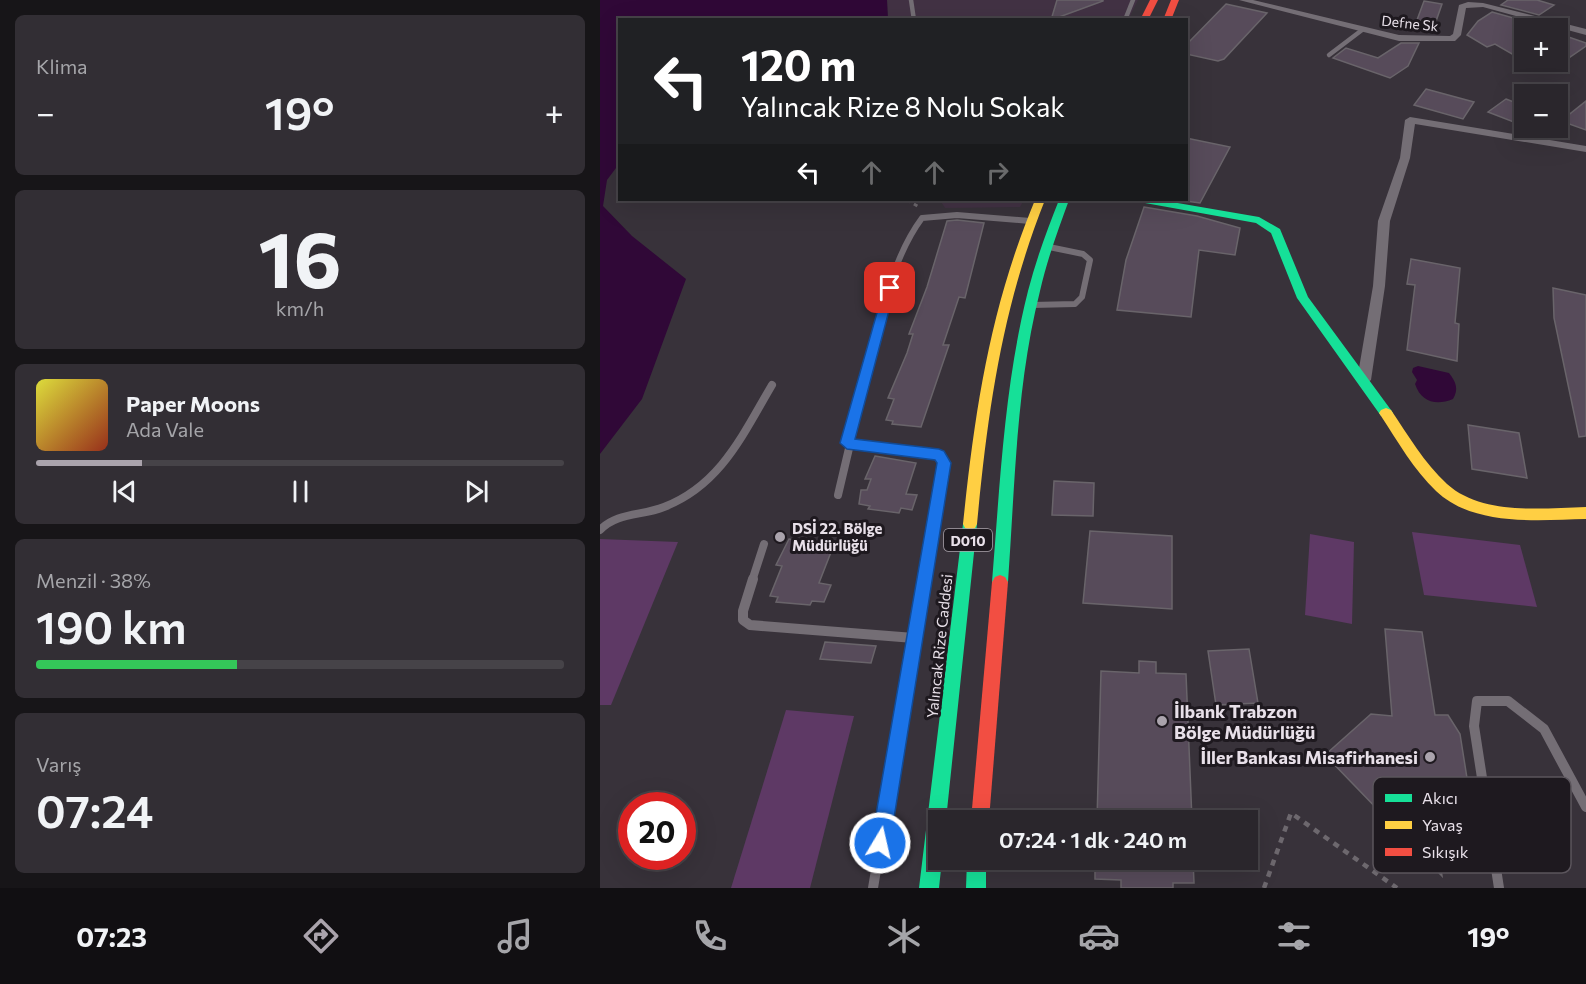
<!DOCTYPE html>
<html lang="tr">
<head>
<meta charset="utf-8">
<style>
  body { margin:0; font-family:Commissioner,sans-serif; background:#322e34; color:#f1f3f6; height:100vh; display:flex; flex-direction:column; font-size:22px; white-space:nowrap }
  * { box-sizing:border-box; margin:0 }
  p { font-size:20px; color:#a5a5a9 }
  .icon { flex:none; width:33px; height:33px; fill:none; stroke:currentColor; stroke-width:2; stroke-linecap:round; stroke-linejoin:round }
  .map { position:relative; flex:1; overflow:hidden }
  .drawer { display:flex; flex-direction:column; gap:15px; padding:15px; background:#171518; width:600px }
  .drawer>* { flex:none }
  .top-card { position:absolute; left:18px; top:18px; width:570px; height:183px; border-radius:0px; box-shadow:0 6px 24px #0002,0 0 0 2px #464348; background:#202124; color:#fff; overflow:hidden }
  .tools { position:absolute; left:914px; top:18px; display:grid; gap:12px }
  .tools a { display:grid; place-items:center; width:54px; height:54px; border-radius:0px; background:#2a262c; box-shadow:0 6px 24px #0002,0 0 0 2px #464348; font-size:30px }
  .speed { position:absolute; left:18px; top:792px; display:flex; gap:12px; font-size:30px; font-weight:700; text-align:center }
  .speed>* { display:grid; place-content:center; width:78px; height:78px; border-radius:50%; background:#2a262c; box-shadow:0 6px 24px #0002,0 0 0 2px #464348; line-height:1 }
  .speed .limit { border:9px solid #d22; background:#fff; color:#111 }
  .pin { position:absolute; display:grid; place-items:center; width:51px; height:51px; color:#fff; margin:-26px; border-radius:12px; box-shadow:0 3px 9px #0006 }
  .me { position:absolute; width:66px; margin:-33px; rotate:9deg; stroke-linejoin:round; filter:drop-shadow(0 0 4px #0008) }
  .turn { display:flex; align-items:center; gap:21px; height:126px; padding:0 24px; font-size:27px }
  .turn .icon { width:78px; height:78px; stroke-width:2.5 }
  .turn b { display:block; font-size:42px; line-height:51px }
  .lanes { display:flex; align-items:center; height:57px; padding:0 24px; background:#0003; justify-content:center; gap:30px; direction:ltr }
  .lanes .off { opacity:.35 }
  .big { font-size:45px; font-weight:600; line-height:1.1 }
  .drawer .widget { flex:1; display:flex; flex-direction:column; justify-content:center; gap:9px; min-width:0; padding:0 21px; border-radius:9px; background:#322e34 }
  .drawer .dial { align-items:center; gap:0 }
  .dial b { font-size:78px; line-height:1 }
  .song { display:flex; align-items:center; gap:18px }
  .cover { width:72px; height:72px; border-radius:9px; background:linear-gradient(135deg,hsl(60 70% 55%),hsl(10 70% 35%)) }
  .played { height:6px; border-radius:3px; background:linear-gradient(90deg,#aaa3ac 20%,#464348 20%) }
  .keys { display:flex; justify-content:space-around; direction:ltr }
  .heat { display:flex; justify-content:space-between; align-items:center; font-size:33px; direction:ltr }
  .charge { height:9px; border-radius:4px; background:linear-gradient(90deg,#34c759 38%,#464348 0) }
  .trip { position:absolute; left:328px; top:810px; width:330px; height:60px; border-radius:0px; background:#2a262c; box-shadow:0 6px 24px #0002,0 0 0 2px #464348; font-weight:600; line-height:60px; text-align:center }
  .tabs { display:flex; height:96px; justify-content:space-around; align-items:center; background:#110f12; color:#a5a5a9 }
  .tabs .icon { width:42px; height:42px }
  .tabs .active { color:#aaa3ac }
  .tabs b { font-size:27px; color:#f1f3f6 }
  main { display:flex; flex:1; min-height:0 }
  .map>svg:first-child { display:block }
</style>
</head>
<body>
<main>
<section class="drawer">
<div class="widget"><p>Klima</p>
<div class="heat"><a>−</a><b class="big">19°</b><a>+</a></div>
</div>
<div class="widget dial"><b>16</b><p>km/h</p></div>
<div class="widget">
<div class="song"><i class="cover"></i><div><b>Paper Moons</b><p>Ada Vale</p></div></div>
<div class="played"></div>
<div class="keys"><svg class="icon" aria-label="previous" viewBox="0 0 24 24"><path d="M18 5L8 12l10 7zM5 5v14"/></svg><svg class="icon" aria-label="pause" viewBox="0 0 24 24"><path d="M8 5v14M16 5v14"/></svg><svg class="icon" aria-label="next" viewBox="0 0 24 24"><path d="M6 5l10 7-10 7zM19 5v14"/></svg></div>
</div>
<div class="widget"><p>Menzil · 38%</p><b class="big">190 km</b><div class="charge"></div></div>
<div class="widget"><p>Varış</p><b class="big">07:24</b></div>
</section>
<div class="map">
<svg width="986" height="888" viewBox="0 0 986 888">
  <rect width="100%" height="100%" fill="#38323a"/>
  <g fill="#423244">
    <path d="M287,0H538L528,20L288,19Z"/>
    <path d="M340,200H424L420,207L345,208Z"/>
  </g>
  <g fill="#5e3965">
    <path d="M812,532L920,545L937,607L824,595Z"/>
    <path d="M710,534L754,542L752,624L705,615Z"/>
    <path d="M0,539L78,542L11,705H0Z"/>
    <path d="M186,710L254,716L210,888H131Z"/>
  </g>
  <g fill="#300837">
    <path d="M0,0H287L288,19L20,20L19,164L7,180L3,206L32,236L86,279L42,399L0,454Z"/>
    <path d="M818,366L849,373C856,382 859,389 853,399C836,406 821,402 815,384L817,380L812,372L813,368Z"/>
  </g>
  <g fill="#574b5a" stroke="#69646a" stroke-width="1.5">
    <path d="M457,0H503V1L451,20Z"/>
    <path d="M908,0H937L954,5L939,15L901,5Z"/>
    <path d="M824,1L842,4L835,24L817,20Z"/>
    <path d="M626,4L667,13L624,59L618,61L586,54V45Z"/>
    <path d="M892,12L928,22L924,24V50L912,54L895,44L887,47L867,35L878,21Z"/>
    <path d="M957,33L986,43V46L957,66Z"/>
    <path d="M801,43H819L808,66L790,78L733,58L746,48L778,58Z"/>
    <path d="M826,89L874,102L863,119L814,105Z"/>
    <path d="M906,99L924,106V126L888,112Z"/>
    <path d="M986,101V130L961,121Z"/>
    <path d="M586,138L630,147L600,203L586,201Z"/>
    <path d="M544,207L597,216L640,228L635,255L599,250L591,317L517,310L526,260Z"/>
    <path d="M357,220L384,223L365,298L359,297L343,345H349L321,427L292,424L293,421L286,420L294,399L288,398L307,353L313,334H309L327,287L347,221Z"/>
    <path d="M811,259L860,268L855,323L859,324L857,361L807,350L815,285L807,284Z"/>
    <path d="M953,288L986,295V436L979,437L954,318Z"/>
    <path d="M868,425L919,433L927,478L872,469Z"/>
    <path d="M275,456L316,463L306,494L317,495L312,510L301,508L299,513L268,509L270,506L259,504L261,490H267L271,479H265Z"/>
    <path d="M454,481L494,483L493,516L452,515Z"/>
    <path d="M490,531L572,536V609L483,603Z"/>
    <path d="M189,539L233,547L219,583L231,585L224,602L212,601L210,605L176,602L178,597L170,596L182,566L176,565Z"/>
    <path d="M785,629L822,632L835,715H848L860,734L870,797L829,793L842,876L725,755L771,714L792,716Z"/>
    <path d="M225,642L276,646L271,663L220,659Z"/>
    <path d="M649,649L658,703L616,705L608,651Z"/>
    <path d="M539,661L556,662V673L586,674L592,820H497L501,671L539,673Z"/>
    <path d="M495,860H593L594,883H573V888H521V880L495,879Z"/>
  </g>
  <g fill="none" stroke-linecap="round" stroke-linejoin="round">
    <path stroke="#6d686e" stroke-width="3" stroke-dasharray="4 4" stroke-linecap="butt" d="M307,200L319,207"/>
    <path stroke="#6d686e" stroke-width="4.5" stroke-dasharray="6 6" stroke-linecap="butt" d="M664,888L691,813L797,888"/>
    <g stroke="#746e75" stroke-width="4.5">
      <path d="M311,0L314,20"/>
      <path d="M525,20L533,0"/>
      <path d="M729,55L762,30"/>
    </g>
    <g stroke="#746e75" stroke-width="6">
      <path d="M432,305L475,304L482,297L490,260L483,254L449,247"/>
      <path d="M274,339C286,298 296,253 322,218L357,215L430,221"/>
    </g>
    <g stroke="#746e75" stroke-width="8">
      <path d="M247,443L339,455L344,463L324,581"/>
      <path d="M238,495L275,338"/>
      <path d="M0,530C17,512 42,516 64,507C121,485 143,434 172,385"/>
      <path d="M152,581L164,544"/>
    </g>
    <g stroke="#746e75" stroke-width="10">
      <path d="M153,579L143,611V620L150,625L314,638"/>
      <path d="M273,888L325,579"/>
      <path d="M899,888L874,726L877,701H908L944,729L986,807"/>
    </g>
    <g fill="#746e75" fill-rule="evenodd">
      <path d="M639,0H653L799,35L850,36L853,34L859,5L868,2L883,3L986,29V35L883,7L866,8L861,35L855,41H799Z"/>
      <path d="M810,117L986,146V152L815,124L810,158L790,221L785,286L771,380L764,385L757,380L773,286L778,221L800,158L805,120Z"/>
    </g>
    <g fill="#16e098" fill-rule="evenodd">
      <path d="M459,200H469C458,230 447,260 440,291C416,386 415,485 408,582L405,587L400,589L395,587L392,582C400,485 404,386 428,291C436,260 447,230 459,200Z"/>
      <path d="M540,200H560L659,217L680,229L708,297L791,410L793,413L791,416H781L697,298L671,233L656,223L545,203Z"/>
      <path d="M370,518L375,520L377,524L346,820H339V860H342L339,888H319L363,524L365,520Z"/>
      <path d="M367,860H386V888H366Z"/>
    </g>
    <g fill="#ffcf43" fill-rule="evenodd">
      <path d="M435,200H445C402,308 388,409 377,524L375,528L370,530L365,528L363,524C375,409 390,308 435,200Z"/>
      <path d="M786,408L791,410C808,435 824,463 847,484C883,516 942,508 986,507V519C938,520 874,527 836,491C814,470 798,442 781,416L779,413L781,410Z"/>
    </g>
    <g fill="#f24e42" fill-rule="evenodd">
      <path d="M550,0H558L548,20H540Z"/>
      <path d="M571,0H579L571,20H563Z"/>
      <path d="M400,575L405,577L408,582L389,820H371L392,582L395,577Z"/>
    </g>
  </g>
  <path fill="#1a73e8" stroke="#114b97" stroke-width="1.5" d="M290,285L295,288L255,439L339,449L344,451L351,463L290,843L287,849L280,852L273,849L271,843L337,463L335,460L247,449L240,443L284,288Z"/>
  <g fill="#aaa3ac" stroke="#1e191f" stroke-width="2">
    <circle cx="180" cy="537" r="6"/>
    <circle cx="562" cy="721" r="6"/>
    <circle cx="830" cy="757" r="6"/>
  </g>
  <g text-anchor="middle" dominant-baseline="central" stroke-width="6" stroke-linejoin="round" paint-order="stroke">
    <g font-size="14" fill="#e8e0e9" stroke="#1e191f">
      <text transform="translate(810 23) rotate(6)">Defne Sk</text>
    </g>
    <rect fill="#1e191f" stroke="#aba4ac" stroke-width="1.5" x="344" y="529" width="48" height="22" rx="4.5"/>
    <g font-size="14" font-weight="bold" fill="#e8e0e9">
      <text x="368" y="540">D010</text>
    </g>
    <g font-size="15" font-weight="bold" fill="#e8e0e9" stroke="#1e191f" text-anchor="start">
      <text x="192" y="528">DSİ 22. Bölge<tspan x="192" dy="17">Müdürlüğü</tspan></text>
    </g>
    <g font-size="15" fill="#e8e0e9" stroke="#1e191f">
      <text transform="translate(339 646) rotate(-84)">Yalıncak Rize Caddesi</text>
    </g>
    <g font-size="18" font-weight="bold" fill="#e8e0e9" stroke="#1e191f" text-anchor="start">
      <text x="574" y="711">İlbank Trabzon<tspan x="574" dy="21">Bölge Müdürlüğü</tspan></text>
      <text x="818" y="757" text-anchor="end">İller Bankası Misafirhanesi</text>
    </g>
  </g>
  <rect x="773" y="777" width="198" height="96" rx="9" fill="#1e191f" stroke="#5b555c" stroke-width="1.5"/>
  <rect x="785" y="794" width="27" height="8" fill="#16e098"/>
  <rect x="785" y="821" width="27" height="8" fill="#ffcf43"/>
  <rect x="785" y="848" width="27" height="8" fill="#f24e42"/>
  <g font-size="16" fill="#e8e0e9">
    <text x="822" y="804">Akıcı</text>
    <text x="822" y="831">Yavaş</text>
    <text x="822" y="858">Sıkışık</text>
  </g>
</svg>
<div class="tools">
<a>+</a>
<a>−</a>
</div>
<div class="speed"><div class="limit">20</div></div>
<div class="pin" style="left:290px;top:288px;background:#d93025"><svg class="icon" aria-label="arrive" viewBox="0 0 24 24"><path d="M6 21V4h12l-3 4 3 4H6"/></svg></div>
<svg class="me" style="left:280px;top:843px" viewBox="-20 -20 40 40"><circle r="17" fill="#1a73e8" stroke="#fff" stroke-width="3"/><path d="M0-11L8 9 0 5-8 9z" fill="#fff"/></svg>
<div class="trip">07:24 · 1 dk · 240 m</div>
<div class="top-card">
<div class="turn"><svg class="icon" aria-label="left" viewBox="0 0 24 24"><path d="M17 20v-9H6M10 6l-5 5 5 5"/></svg><div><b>120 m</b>Yalıncak Rize 8 Nolu Sokak</div></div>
<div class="lanes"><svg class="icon" aria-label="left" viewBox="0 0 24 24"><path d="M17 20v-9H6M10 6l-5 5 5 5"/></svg><svg class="icon off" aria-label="ahead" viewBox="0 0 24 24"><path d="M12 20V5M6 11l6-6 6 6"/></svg><svg class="icon off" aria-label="ahead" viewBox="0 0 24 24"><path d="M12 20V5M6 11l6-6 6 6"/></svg><svg class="icon off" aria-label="right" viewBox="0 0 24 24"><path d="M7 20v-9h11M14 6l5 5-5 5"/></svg></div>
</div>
</div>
</main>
<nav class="tabs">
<b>07:23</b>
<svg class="icon active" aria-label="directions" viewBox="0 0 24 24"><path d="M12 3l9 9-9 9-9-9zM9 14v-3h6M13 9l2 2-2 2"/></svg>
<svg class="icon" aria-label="music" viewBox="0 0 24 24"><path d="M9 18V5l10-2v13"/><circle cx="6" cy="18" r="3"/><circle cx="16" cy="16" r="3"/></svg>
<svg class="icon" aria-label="phone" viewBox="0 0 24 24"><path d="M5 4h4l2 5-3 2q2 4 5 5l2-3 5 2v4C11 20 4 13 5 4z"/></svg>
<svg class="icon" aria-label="climate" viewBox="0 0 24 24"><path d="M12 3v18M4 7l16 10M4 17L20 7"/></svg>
<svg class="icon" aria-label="car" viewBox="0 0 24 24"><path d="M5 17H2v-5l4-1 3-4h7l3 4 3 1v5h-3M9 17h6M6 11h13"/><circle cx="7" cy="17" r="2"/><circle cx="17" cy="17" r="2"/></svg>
<svg class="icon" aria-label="filters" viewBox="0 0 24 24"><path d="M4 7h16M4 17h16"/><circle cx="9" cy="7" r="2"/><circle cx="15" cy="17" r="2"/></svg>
<b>19°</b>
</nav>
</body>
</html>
